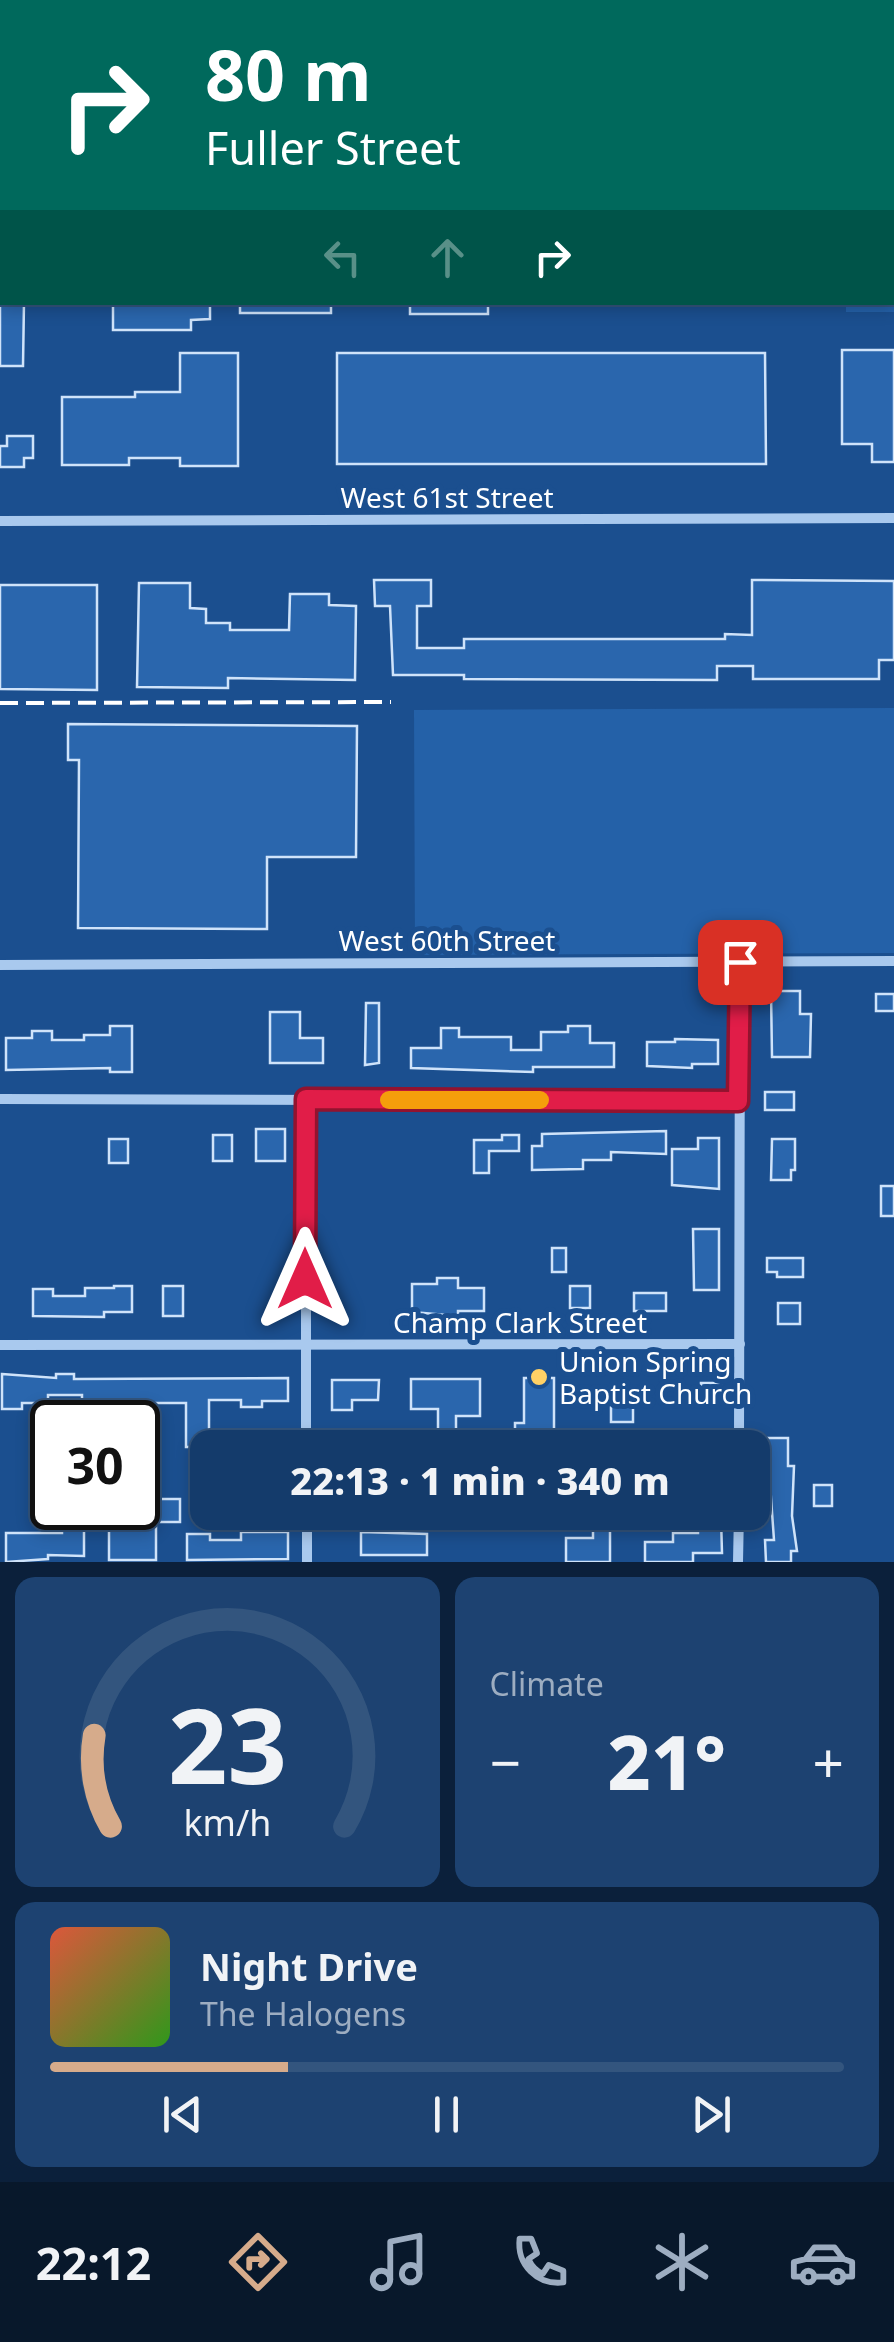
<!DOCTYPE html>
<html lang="en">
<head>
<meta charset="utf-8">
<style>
  body { margin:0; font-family:"Noto Sans",sans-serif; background:#1d4271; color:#f1f3f6; height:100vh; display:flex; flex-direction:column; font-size:38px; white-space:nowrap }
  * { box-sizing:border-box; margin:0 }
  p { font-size:32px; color:#9dadc1 }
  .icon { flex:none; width:55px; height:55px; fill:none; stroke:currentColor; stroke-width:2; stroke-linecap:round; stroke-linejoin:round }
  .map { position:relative; height:1562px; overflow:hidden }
  .details { display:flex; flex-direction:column; gap:15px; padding:15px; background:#0b203b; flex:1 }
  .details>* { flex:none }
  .banner { position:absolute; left:0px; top:0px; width:895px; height:305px; box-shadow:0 5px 15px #0003,0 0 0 2px #33557e; background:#00695c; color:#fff; overflow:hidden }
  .speed { position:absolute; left:30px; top:1400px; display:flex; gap:20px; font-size:50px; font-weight:700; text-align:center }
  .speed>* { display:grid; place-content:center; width:130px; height:130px; border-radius:50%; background:#143b6b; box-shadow:0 5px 15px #0003,0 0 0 2px #33557e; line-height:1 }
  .speed .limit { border:5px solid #111; border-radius:15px; background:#fff; color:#111 }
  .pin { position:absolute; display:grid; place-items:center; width:85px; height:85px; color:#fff; margin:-42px; border-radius:20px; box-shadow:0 5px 15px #0006 }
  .me { position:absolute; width:110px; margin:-55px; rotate:0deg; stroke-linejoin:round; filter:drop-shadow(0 0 8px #0008) }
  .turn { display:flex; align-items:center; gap:35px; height:210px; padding:0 40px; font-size:45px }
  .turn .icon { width:130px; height:130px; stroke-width:2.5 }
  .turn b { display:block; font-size:70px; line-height:85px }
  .lanes { display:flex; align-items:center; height:95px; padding:0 40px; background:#0003; justify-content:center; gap:50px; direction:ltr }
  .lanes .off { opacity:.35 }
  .big { font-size:75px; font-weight:800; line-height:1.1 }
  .details .tile { flex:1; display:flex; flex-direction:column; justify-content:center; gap:15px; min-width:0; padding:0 35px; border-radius:20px; background:#1d4271 }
  .details .dial { align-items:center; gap:0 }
  .dial svg { height:260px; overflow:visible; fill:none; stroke:#33557e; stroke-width:7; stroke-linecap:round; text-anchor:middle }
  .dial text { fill:#f1f3f6; stroke:none }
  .song { display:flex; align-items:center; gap:30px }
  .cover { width:120px; height:120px; border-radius:15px; background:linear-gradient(135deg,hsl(10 70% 55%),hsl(110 70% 35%)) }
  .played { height:10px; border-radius:5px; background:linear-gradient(90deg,#d6ab8b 30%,#33557e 30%) }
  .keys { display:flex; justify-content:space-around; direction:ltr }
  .heat { display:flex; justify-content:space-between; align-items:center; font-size:55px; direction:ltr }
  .details .tiles { flex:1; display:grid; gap:15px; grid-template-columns:1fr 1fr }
  .tile:last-child { grid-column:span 2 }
  .trip { position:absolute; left:190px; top:1430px; width:580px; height:100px; border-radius:20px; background:#143b6b; box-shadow:0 5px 15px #0003,0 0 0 2px #33557e; font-weight:800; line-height:100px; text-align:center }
  .menu { display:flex; height:160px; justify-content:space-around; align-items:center; background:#08182b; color:#9dadc1 }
  .menu .icon { width:70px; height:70px }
  .menu .on { color:#d6ab8b }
  .menu b { font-size:45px; color:#f1f3f6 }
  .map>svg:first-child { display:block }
</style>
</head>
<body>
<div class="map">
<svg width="894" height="1562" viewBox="0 0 894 1562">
  <rect width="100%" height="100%" fill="#1b4f8f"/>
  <g fill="#2461a8">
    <path d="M893,120L894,312H846V303L892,302Z"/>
    <path d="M894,708V953L415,955L414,710Z"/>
  </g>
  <g fill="#2a66ad" stroke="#cfe3fa" stroke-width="2.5">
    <path d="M0,302H24L23,366H0Z"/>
    <path d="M113,302H210V319L191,320V330H113Z"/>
    <rect x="240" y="302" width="91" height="11"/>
    <rect x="410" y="302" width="78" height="12"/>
    <path d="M842,350H894V462H872V444H842Z"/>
    <path d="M180,353H238V466H180V458H129V465H62V397H135V392H180Z"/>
    <path d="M337,353H765L766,464H337Z"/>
    <path d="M7,436H33V458H24V467H0V446H7Z"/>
    <path d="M374,580H431V606H417V648H464V639H725V634L752,635V580L894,581V660H879V679H753V666H717V680L464,679V675H393L390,606H375Z"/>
    <path d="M139,583H190V608L206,609V623H230V630H289L290,594H329V605L356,606L355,680L228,678V688L137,687Z"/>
    <path d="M0,585H97V690L0,689Z"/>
    <path d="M68,724L357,726L356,857H267V929L78,928L79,760H68Z"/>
    <path d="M771,991H800V1014H811L810,1057H772Z"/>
    <rect x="876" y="994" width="18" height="17"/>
    <path d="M366,1003H379V1063L365,1065Z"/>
    <path d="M270,1012H300V1038H323V1063H270Z"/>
    <path d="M110,1026H132V1072H110V1068L6,1070V1038H32V1031H52V1040H84V1035H110Z"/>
    <path d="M568,1026H590V1043H614V1067H533V1072L411,1068V1048H441V1028H459V1037H511V1050H541V1032H568Z"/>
    <path d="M675,1039L718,1040V1064H692V1068L647,1066V1042H675Z"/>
    <rect x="765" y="1092" width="29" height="18"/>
    <rect x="256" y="1129" width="29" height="32"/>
    <path d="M666,1131V1154L611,1152V1160H583V1169L532,1170V1146H542V1134Z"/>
    <rect x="213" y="1135" width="19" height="26"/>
    <path d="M502,1135H519V1151H489V1173H474V1140H502Z"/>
    <path d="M698,1138H719V1189L672,1185V1149H698Z"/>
    <rect x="109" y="1139" width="19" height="24"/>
    <path d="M772,1139H795V1170H791V1180H771Z"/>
    <rect x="881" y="1186" width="13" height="30"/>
    <path d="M693,1229H719V1290H694Z"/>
    <rect x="552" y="1248" width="14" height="24"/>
    <path d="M767,1258H803V1277H777V1272H767Z"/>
    <path d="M437,1278H458V1288H484V1311H458V1316L412,1312V1284H437Z"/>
    <path d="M114,1286H132V1312H104V1317L33,1316V1289H53V1296H85V1288H114Z"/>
    <rect x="163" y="1286" width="20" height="30"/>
    <rect x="570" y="1286" width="20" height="22"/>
    <rect x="634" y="1293" width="32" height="18"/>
    <rect x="778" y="1303" width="22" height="21"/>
    <path d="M2,1374L56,1378V1374H74V1379L288,1378V1401H262V1407H241V1400H209V1447H186V1403H153V1407H133V1404L82,1405V1395H48V1403H22V1409H2Z"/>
    <path d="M524,1378H554V1444H515V1423H524Z"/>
    <path d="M411,1379H480V1416H456V1432H438V1409H411Z"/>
    <path d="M332,1380H379L378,1400H352V1410H332Z"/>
    <rect x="701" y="1383" width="20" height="18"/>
    <rect x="611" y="1387" width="22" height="35"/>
    <path d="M767,1438H788V1466H794L792,1516L797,1551H791V1562H766L765,1540H774L770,1484H763Z"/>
    <rect x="814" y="1485" width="18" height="21"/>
    <rect x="159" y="1499" width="21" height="23"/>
    <path d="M109,1514H131V1527H156V1560H109Z"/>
    <path d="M698,1518H721L722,1553H693V1562H645V1542H673V1533H698Z"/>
    <path d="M62,1526H84V1556L48,1555V1559L6,1562V1533H62Z"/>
    <path d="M593,1528H610V1562H566V1538H593Z"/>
    <path d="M241,1532H288V1559L187,1560V1534H210V1540H241Z"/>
    <path d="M361,1532L427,1534V1555H361Z"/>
  </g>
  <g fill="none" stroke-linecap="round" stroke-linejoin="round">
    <g stroke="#a9c9ee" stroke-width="10">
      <path d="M745,0V2"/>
      <path d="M0,521L894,518"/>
      <path d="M0,965L894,961"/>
      <path d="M0,1099L738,1101"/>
      <path d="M306,1099V1448"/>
      <path d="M0,1345L740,1344"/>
      <path d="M739,1448L740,962"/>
      <path d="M307,1512V1562"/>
      <path d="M738,1562L739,1512"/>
    </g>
    <g stroke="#a9c9ee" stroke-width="18">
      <path d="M892,103H894"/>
      <path d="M0,106H2"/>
    </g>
    <path stroke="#fff" stroke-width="4" stroke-dasharray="18 8" stroke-linecap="butt" d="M0,703L391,702"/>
  </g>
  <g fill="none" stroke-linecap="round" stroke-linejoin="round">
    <g stroke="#92132f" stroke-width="25">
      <path id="route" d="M305,1279L306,1099L738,1101L740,962"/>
    </g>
    <use href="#route" stroke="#e11d48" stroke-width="18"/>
    <path stroke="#f59e0b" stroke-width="18" d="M389,1100H540"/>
  </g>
  <circle fill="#ffd166" stroke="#1b4f8f" stroke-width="4" cx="539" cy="1377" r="10"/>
  <g text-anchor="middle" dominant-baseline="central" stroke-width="10" stroke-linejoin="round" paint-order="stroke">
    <g font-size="28" fill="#fff" stroke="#1b4f8f">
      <text x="447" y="497">West 61st Street</text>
      <text x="447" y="940">West 60th Street</text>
      <text x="520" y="1322">Champ Clark Street</text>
    </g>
    <g font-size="28" fill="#fff" stroke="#1b4f8f" text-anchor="start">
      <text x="559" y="1361">Union Spring<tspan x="559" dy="32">Baptist Church</tspan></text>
    </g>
  </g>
</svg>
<div class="speed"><div class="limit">30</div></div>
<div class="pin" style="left:740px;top:962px;background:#d93025"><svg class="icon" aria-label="arrive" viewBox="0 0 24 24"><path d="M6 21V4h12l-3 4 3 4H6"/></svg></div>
<svg class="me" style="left:305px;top:1279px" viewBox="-20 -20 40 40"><path d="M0-17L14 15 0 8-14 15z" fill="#e11d48" stroke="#fff" stroke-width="4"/></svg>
<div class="trip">22:13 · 1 min · 340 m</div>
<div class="banner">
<div class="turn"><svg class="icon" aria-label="right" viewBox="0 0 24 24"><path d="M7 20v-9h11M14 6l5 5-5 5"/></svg><div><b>80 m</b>Fuller Street</div></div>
<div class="lanes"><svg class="icon off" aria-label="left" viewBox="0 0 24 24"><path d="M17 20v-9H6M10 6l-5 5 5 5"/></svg><svg class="icon off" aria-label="ahead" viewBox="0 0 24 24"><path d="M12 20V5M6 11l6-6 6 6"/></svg><svg class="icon" aria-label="right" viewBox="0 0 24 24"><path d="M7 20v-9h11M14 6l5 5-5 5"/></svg></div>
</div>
</div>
<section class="details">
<div class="tiles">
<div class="tile dial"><svg viewBox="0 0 100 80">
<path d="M14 69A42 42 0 1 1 86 69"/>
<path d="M14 69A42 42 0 0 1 9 41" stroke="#d6ab8b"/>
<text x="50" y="56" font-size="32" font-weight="700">23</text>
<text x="50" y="72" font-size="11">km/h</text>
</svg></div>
<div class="tile"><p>Climate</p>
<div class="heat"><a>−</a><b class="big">21°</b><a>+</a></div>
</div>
<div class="tile">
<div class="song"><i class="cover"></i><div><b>Night Drive</b><p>The Halogens</p></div></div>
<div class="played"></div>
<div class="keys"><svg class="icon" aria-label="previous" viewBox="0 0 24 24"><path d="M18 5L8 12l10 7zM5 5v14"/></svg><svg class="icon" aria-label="pause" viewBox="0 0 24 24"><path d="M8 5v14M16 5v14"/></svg><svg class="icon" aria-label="next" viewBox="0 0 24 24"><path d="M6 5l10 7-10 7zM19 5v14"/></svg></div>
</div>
</div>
</section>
<nav class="menu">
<b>22:12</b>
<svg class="icon on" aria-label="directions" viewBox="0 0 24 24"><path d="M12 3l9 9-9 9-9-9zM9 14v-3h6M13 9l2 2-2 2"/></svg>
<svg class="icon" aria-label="music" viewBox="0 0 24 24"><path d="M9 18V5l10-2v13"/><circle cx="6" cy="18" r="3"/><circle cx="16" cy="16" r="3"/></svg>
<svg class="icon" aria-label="phone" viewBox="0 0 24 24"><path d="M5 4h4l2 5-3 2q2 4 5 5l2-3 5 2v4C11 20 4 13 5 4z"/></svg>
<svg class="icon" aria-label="climate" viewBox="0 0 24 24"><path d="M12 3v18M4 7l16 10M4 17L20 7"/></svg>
<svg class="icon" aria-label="car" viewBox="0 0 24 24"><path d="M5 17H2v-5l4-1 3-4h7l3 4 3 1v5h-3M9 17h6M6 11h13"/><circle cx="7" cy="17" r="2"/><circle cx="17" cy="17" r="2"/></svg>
</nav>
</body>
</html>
